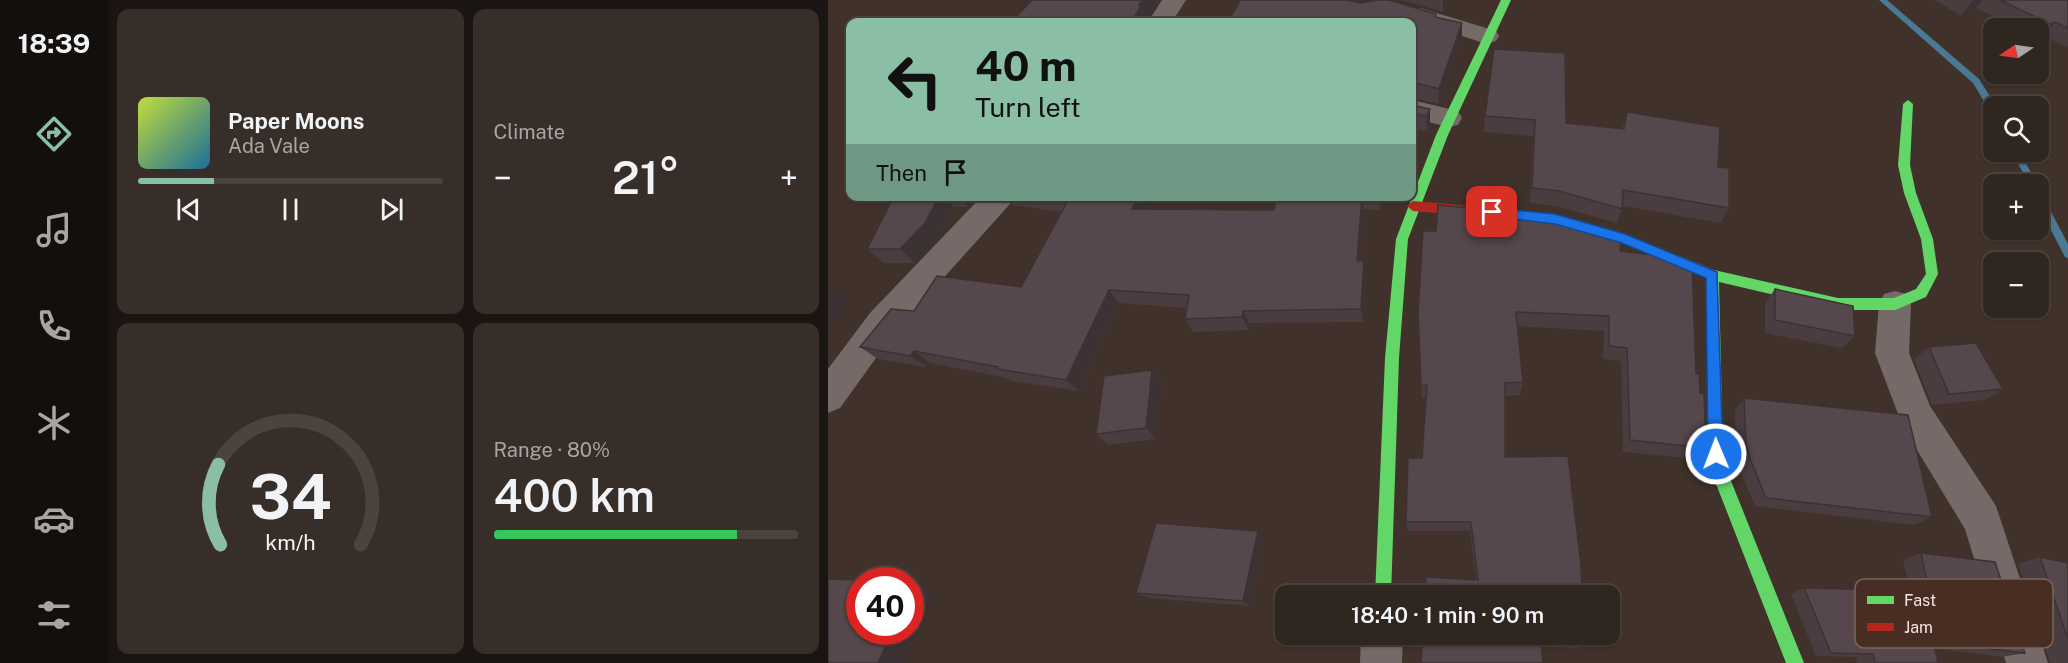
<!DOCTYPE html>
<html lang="en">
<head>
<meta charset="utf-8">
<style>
  body { margin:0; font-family:"Public Sans",sans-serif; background:#382e29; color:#f1f3f6; height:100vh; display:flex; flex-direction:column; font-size:22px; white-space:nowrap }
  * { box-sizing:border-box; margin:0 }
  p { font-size:20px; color:#a8a5a5 }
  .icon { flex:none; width:33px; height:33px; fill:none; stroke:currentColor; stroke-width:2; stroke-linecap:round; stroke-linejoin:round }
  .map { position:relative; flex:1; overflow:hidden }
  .side { display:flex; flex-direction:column; gap:9px; padding:9px; background:#1a1512; width:720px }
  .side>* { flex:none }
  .banner { position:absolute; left:18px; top:18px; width:570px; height:183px; border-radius:12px; box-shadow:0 2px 4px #0004,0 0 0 2px #4b433e; background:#8abfa5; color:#111; overflow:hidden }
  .needle { width:39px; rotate:257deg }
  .fabs { position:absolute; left:1155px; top:18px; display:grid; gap:12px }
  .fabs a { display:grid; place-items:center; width:66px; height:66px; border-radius:12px; background:#302620; box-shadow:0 2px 4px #0004,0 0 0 2px #4b433e; font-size:30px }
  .speed { position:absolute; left:18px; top:567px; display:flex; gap:12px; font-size:30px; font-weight:700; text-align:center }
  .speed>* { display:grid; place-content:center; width:78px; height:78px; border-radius:50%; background:#302620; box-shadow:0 2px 4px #0004,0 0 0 2px #4b433e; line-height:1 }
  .speed .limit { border:9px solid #d22; background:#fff; color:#111 }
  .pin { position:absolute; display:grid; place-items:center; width:51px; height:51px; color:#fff; margin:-26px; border-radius:12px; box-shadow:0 3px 9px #0006 }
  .me { position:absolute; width:66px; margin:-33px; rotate:359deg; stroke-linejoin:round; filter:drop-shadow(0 0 4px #0008) }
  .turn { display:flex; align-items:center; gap:21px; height:126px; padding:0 30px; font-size:27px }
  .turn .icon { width:78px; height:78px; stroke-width:2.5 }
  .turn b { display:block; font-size:42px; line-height:51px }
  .then { display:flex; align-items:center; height:57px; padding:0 30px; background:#0003; gap:12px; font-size:22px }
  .big { font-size:45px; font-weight:600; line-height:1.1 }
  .side .card { flex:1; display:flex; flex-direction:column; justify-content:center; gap:9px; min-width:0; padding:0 21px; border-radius:12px; background:#382e29 }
  .side .dial { align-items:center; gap:0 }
  .dial svg { height:156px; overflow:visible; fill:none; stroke:#4b433e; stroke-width:7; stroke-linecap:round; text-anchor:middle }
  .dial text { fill:#f1f3f6; stroke:none }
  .song { display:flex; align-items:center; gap:18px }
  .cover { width:72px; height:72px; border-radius:9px; background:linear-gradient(135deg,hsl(70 70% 55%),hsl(200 70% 35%)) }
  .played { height:6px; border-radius:3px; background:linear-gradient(90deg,#8abfa5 25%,#4b433e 25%) }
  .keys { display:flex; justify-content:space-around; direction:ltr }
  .heat { display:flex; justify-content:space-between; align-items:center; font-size:33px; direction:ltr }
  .charge { height:9px; border-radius:4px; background:linear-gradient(90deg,#34c759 80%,#4b433e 0) }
  .side .tiles { flex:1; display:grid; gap:9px; grid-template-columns:repeat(2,1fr) }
  .trip { position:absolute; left:447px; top:585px; width:345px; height:60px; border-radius:12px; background:#302620; box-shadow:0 2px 4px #0004,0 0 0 2px #4b433e; font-weight:600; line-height:60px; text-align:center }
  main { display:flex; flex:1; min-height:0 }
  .tab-bar { display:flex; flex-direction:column; width:108px; justify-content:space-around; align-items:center; background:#130f0d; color:#a8a5a5 }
  .tab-bar .icon { width:42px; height:42px }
  .tab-bar .selected { color:#8abfa5 }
  .tab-bar b { font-size:27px; color:#f1f3f6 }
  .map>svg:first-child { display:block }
</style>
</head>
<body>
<main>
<nav class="tab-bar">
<b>18:39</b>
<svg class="icon selected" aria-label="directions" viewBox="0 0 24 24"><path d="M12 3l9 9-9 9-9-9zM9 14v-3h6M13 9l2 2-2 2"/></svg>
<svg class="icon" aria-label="music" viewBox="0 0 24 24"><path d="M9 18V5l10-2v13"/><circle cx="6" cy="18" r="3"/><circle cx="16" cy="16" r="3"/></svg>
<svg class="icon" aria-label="phone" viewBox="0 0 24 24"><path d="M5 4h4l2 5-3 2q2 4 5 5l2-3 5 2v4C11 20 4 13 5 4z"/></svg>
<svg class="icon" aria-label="climate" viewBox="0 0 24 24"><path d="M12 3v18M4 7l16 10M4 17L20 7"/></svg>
<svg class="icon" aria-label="car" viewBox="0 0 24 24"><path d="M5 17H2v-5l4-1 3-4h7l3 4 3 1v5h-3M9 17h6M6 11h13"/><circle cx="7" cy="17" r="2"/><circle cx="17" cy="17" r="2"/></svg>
<svg class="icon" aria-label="filters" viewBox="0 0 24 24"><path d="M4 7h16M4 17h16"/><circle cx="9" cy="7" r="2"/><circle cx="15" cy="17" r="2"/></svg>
</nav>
<section class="side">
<div class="tiles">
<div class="card">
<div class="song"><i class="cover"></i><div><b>Paper Moons</b><p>Ada Vale</p></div></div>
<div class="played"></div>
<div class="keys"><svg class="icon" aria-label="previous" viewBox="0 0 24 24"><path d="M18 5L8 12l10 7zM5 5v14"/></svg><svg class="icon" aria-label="pause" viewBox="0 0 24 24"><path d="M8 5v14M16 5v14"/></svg><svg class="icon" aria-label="next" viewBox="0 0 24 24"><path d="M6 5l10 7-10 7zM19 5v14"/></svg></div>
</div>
<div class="card"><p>Climate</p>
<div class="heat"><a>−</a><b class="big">21°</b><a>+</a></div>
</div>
<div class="card dial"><svg viewBox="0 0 100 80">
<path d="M14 69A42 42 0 1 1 86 69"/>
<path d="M14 69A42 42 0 0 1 13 28" stroke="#8abfa5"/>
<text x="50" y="56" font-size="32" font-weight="700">34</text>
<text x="50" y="72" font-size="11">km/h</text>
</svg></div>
<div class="card"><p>Range · 80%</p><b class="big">400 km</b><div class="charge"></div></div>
</div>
</section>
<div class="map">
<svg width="1240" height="663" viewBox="0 0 1240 663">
  <rect width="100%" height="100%" fill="#40322a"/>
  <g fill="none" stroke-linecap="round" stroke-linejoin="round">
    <g fill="#4a7995" fill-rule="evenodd">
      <path d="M1051,0H1059L1151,79L1168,106H1166V114L1163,113L1145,83Z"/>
      <path d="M1184,152H1192L1209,184H1201Z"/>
      <path d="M1210,192L1213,193L1240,244V258L1237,257L1210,205Z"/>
    </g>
    <g fill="#766a68" fill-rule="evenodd">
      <path d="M334,0H358L344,22H320Z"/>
      <path d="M592,8L668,31L671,36L668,41L659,44L584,20L580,15L584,10Z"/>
      <path d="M584,100L630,111L634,118L630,125L621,127L584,118Z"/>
      <path d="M154,196H186L182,204L66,333L12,408L0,413V369L42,313Z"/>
      <path d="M1067,291L1078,294L1083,304L1081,353L1102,406L1168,506L1220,663H1178L1137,529L1075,427L1047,353L1051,304L1056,294Z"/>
      <path d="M533,634H575L574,663H532Z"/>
    </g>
    <g fill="#63d668" fill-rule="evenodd">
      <path d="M673,0H683L620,135L580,239L571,358L563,596H547L557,358L568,239L608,135Z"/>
      <path d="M1080,100L1085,104L1082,165L1088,193L1105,239L1110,274L1098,297L1067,310H1010L891,282L895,454L899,471L976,663H958L883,471L881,454L878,278L794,243L746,228L744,225L750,220L801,236L886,270L1010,298H1066L1088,289L1098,274L1093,239L1076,193L1070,165L1075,104Z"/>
    </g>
    <path fill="#b3261e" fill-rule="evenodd" d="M585,201L655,207L661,212L655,217L585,211L579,206Z"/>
  </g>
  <g fill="#493d40">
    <path d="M574,0H619L615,12Z"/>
    <path d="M1107,0H1240V47L1215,36L1210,38V28H1190L1148,8L1133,16Z"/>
    <path d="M533,3L608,17L634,39L611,104L585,98L584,99V22Z"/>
    <path d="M666,49L738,123L794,129L799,112L890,167L901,208L893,223L795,206L789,223L728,206L702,203L705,136L656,132L657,116Z"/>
    <path d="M584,105L602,109V125L599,131L584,129Z"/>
    <path d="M66,196H151L141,207H126L112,237L87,263H55L39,249Z"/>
    <path d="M177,196H326L320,209L446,210L465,200L466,196H555L553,210L536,209L533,261L538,275L535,322L421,323V330L365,332L357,319L359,308L291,303L250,391L183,381L179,378L102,363L99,367L50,359L32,347L86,311L193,287L234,212L184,205Z"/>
    <path d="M792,251L868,374L878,448L868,459L795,452L793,361L775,359L776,331L689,326L695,382L692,395L677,396V457L753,565L648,580L642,531H580L578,522L594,458L598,398H594L590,313Z"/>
    <path d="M947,289L1027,336L1014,348L937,333V303Z"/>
    <path d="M1101,347L1175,389L1157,400L1104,405L1086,359Z"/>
    <path d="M324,370L334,382L328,439L280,445L268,434Z"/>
    <path d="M916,398L1104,517L1086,525L927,506L912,470L908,454L907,410Z"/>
    <path d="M436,539L423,606L320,598L308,593Z"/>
    <path d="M1093,553L1197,653L1174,657L1106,648L1110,663H1029L1028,657L988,656L963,594L976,588L1082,590L1075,560Z"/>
    <path d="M1212,557L1240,563V663H1222L1190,564Z"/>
    <path d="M595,634H755L756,645L750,649Z"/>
  </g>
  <g fill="#3c3234">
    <path d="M315,0H333L318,21L319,22H303L311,5Z"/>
    <path d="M615,0H619L615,12Z"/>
    <path d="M1146,0H1154L1148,8L1133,16L1143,2Z"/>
    <path d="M1227,22L1215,36L1210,38L1222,24Z"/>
    <path d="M634,23V39L611,104V89Z"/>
    <path d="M602,109V125L599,131V116Z"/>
    <path d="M111,196H116L126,207L112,237L87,263L72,249Z"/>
    <path d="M131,196H151L141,207Z"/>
    <path d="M310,196H326L313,223L304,209Z"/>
    <path d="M534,196L536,209L532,275L529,261Z"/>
    <path d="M551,196H555L553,210Z"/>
    <path d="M536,261L538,275L535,322L533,309Z"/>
    <path d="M3,286L21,300L0,335V290Z"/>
    <path d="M281,290L291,303L250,391L238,380Z"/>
    <path d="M415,311L421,323V330L414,317Z"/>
    <path d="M86,351L102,363L99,367L82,356Z"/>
    <path d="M0,357L4,360L0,366Z"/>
    <path d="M324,370L334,382L328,439L318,428Z"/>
    <path d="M430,531L436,539L423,606L415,601Z"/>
    <path d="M84,584L108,591L78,663H50L64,632H82V588Z"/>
  </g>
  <g fill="#55474b" stroke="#3c3234" stroke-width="1.5">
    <path d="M204,0H315L311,5L312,8L303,22H157L163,15L187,18Z"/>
    <path d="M412,0H519L533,3L549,0H561L608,14L607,17L634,23L611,89L584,82V22H399L408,8Z"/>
    <path d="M1172,0H1240V28L1227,22L1222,24Z"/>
    <path d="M666,49L737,53L738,123L796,129L799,112L892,127L890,167L901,168V208L795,190L794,209L731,191L704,188L707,120L657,116Z"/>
    <path d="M584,105L602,109L599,116L584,113Z"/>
    <path d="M66,196H111L97,223L72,249H39Z"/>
    <path d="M214,196H310L304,209L446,210L448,200H465L466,196H534L529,261H536L533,309L415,311L414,317L357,319L361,295L281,290L238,380L169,369L170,367L86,351L82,356L32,347L63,309L86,311L109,276L193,287L240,200Z"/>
    <path d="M610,205L730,216L793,235L792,251L850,258L864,264L868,374H871L872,393L876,394L878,448L802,440L799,348L781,346V316L688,312L695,382L677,383V457L740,456L753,565L754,596H597L598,577L650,580L643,522H578L580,458H594L599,385L593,386L590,313L595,231H608Z"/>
    <path d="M947,289L1025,306L1027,336L947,320Z"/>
    <path d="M1148,343L1175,389L1121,394L1101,347Z"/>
    <path d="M324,370L318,428L268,434L276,376Z"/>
    <path d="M916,398L1080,415L1104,517L938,498L923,461L918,444Z"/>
    <path d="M328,523L430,531L415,601L308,593Z"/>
    <path d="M1093,553L1167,562L1197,653L1105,642L1110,663H1047L1045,654L1003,653L976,588L1101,591Z"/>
    <path d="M1212,557L1240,563V639Z"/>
    <path d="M0,579L32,580V632H64L50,663H0Z"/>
    <path d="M595,634H755L756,645L713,642L715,663H593Z"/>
  </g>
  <path fill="#1a73e8" stroke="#114b97" stroke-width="1.5" d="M664,208L727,214L797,234L889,272L895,454L893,459L888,461L882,459L880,454L878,278L794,243L727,224L660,216L658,212Z"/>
  <rect x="1027" y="579" width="198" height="69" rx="9" fill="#482e22" stroke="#7d655a" stroke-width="1.5"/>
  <rect x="1039" y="596" width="27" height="8" fill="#63d668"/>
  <rect x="1039" y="623" width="27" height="8" fill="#b3261e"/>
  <g font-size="16" fill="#f8e6de">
    <text x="1076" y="606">Fast</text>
    <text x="1076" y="633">Jam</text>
  </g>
</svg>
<div class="fabs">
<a><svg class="needle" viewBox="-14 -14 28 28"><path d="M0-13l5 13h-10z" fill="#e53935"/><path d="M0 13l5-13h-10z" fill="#a8a5a5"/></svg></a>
<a><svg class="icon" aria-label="search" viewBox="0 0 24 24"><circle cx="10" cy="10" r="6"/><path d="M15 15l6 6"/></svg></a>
<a>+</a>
<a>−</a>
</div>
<div class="speed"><div class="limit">40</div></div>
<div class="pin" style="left:664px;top:212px;background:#d93025"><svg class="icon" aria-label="arrive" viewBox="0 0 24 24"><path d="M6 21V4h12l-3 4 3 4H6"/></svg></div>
<svg class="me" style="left:888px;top:454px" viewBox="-20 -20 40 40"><circle r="17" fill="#1a73e8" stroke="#fff" stroke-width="3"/><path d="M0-11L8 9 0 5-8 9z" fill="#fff"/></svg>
<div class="trip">18:40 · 1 min · 90 m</div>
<div class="banner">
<div class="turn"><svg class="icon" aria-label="left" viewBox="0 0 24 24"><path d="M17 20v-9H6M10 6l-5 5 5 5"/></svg><div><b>40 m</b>Turn left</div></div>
<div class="then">Then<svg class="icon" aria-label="arrive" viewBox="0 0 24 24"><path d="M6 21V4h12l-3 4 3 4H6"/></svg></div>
</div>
</div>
</main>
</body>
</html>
